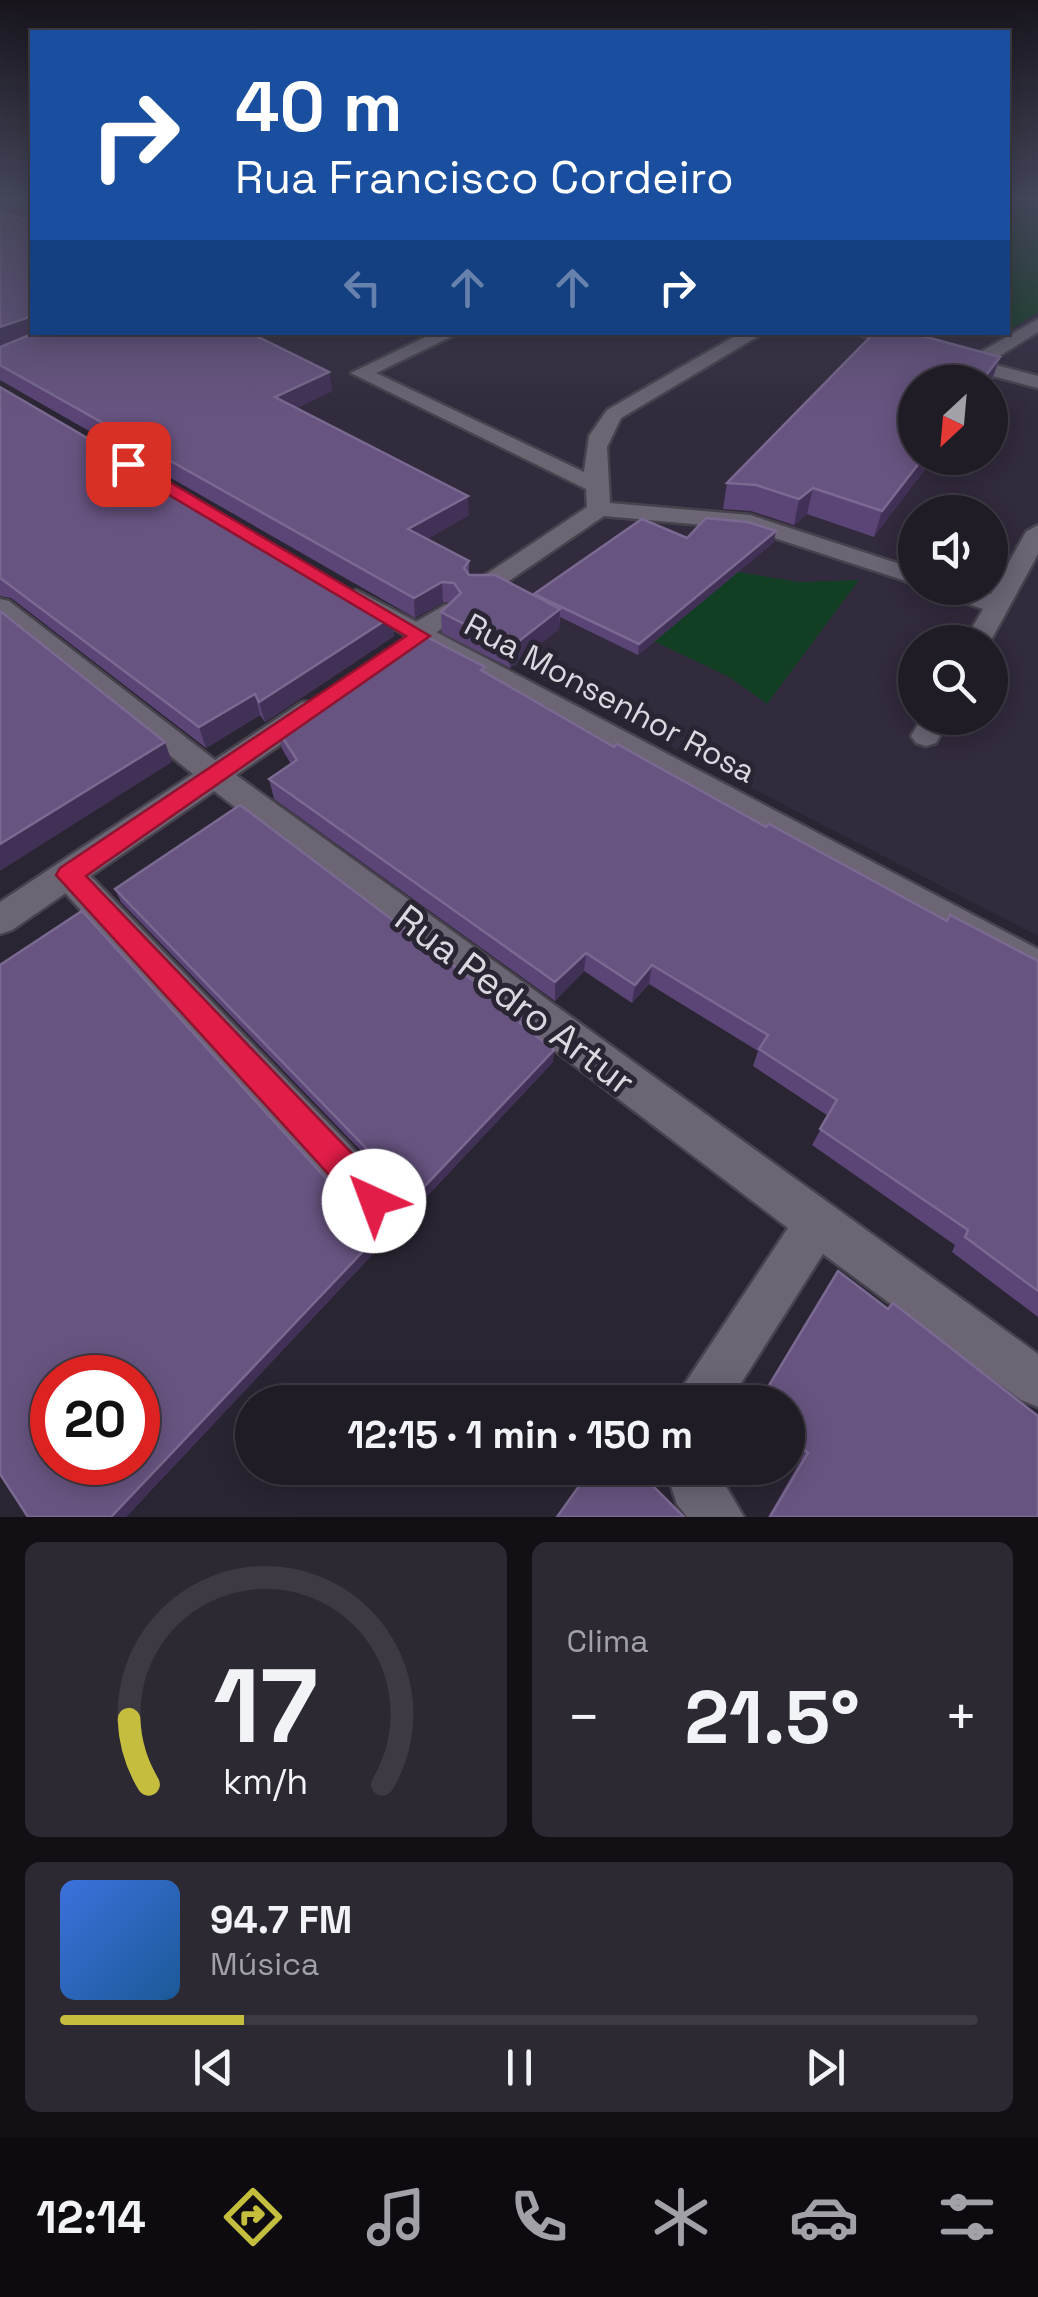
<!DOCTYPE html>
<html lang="pt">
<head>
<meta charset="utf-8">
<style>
  body { margin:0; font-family:"Space Grotesk",sans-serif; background:#2d2932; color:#f1f3f6; height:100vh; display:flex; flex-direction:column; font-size:38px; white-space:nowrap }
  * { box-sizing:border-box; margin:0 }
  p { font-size:32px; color:#a2a1a7 }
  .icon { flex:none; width:55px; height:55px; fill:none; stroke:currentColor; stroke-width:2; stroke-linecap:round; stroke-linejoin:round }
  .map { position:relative; height:1517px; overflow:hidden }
  .details { display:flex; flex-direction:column; gap:25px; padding:25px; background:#120f15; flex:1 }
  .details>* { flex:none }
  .hud { position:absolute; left:30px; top:30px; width:980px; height:305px; border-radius:0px; box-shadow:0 5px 25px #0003,0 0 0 2px #3d3a43; background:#1a4fa0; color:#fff; overflow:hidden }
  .needle { width:65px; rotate:206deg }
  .tools { position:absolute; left:898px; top:365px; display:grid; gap:20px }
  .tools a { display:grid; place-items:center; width:110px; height:110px; border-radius:50%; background:#201c26; box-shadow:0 5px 25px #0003,0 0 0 2px #3d3a43; font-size:50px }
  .speed { position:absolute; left:30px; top:1355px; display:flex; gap:20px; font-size:50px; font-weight:700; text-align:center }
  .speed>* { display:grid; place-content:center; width:130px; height:130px; border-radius:50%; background:#201c26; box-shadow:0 5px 25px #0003,0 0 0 2px #3d3a43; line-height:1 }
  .speed .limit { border:15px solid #d22; background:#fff; color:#111 }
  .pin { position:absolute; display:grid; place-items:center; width:85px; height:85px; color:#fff; margin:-42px; border-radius:20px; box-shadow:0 5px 15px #0006 }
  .me { position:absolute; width:110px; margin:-55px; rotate:317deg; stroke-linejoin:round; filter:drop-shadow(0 0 8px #0008) }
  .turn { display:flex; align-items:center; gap:35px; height:210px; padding:0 40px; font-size:45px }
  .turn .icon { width:130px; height:130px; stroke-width:2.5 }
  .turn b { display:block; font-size:70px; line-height:85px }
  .lanes { display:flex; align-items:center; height:95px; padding:0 40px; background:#0003; justify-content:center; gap:50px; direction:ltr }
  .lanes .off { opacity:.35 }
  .big { font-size:75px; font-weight:600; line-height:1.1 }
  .details .widget { flex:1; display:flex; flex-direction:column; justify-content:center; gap:15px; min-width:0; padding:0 35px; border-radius:15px; background:#2d2932 }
  .details .dial { align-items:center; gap:0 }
  .dial svg { height:260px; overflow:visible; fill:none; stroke:#3d3a43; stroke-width:7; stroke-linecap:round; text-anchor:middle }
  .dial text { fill:#f1f3f6; stroke:none }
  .song { display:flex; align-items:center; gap:30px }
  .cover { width:120px; height:120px; border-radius:15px; background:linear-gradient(135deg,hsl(220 70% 55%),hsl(210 70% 35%)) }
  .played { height:10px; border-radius:5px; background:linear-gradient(90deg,#c4bd3e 20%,#3d3a43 20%) }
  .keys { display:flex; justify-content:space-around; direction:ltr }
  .heat { display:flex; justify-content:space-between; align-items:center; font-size:55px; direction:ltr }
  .details .tiles { flex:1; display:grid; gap:25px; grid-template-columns:1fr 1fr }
  .widget:last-child { grid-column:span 2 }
  .trip { position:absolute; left:235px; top:1385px; width:570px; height:100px; border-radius:50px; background:#201c26; box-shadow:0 5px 25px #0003,0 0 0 2px #3d3a43; font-weight:600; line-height:100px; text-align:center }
  .dock { display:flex; height:160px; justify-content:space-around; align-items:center; background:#0d0b0f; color:#a2a1a7 }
  .dock .icon { width:70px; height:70px }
  .dock .selected { color:#c4bd3e }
  .dock b { font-size:45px; color:#f1f3f6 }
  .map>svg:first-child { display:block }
</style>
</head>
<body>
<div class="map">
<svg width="1038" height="1517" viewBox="0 0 1038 1517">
  <rect width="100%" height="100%" fill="#2a2532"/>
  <path fill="#322a3d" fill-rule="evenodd" d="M1008,200H1038V936L513,665L366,574L79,332H1008ZM915,382H990V458H915ZM915,512H990V588H915ZM915,642H990V718H915Z"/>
  <g fill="#123e23">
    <path d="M1038,200V312L1008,331V202Z"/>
    <path d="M738,572L799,582L859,580L767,704L729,677L572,602L685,616Z"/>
  </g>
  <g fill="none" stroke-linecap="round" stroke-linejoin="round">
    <g stroke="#47434d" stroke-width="5">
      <g id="lane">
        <path d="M1038,319V332L988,363L1038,376V388L921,357L852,332H881L930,348L977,354Z"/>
        <path d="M436,332H461L376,373L584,472L589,436L607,410L742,332H765L621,418L607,447L610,503L750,515L915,569V584L747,529L604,516L491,593H473L469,588L473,583L587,507L586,489L351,373Z"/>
        <path d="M1038,525V554L990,642H964L983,609L936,593L932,588H969L991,594L1026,532Z"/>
        <path d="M445,605L454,607L458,613C446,627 426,644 407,639L403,633L407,627Z"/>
        <path d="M922,718H950L936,743L926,746L916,743L911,736Z"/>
        <path d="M69,862L81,866L389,1186L395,1201L389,1216L374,1222L359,1216L57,884L52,875L57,866Z"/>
      </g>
    </g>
    <g stroke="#47434d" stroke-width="5">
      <g id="street">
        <path d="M356,590L1038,949V982L347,603L343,598L347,593Z"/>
        <path d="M0,599L9,601L215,760L302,702H322L326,709L322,716L236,775L1038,1354V1407L1021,1400L823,1254L729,1402H677L684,1385L788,1228L214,791L12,930L0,934V902L193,774L0,619Z"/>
        <path d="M665,1468H715L744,1517H687L677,1504Z"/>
      </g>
    </g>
    <use href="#lane" fill="#6b6574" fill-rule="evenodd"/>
    <use href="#street" fill="#6b6574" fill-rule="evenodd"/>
  </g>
  <g fill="#5b4476">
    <path d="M0,200H32V332L329,372L332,391L296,408L469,515L427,539L469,561V575L534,595L687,538L774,542L638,655L560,617L559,629L510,668L442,633L441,612L451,603L443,602L415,618L0,380V211L26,220L28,218L0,209Z"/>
    <path d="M1000,357L992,381L915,458L874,537L807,514L794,525L751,511L723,509L727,483Z"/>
    <path d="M0,387L392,616L394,636L265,722L260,715L206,748L11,598L0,596Z"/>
    <path d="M485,673L614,747L766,827L947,921L1038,961V1317L952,1252L955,1245L812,1145L828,1116L753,1066L758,1051L649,984L632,1003L584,971L555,1001L274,799L269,779L291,764L282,749L277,729Z"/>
    <path d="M115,889L524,1019V1026L554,1050L553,1062L126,1517H28L353,1208L370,1215L388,1209L395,1193L392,1183L121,902Z"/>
    <path d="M888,1309L1038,1517H768L801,1460L788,1448V1402Z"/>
  </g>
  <g fill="#413156">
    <path d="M32,316V332H40L0,347V327Z"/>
    <path d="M1000,357L990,384L981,382Z"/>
    <path d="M329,372L332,391L278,416L275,397Z"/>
    <path d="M923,458H934L874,537L882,511Z"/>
    <path d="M813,488L807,514L794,525L799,499Z"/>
    <path d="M468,496L469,515L410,549L408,529Z"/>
    <path d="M776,531L774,542L638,655L639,644Z"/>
    <path d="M442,582L443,602L415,618L414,598Z"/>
    <path d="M560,609L559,629L510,668V648Z"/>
    <path d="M392,616L394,636L265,722L259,702Z"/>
    <path d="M255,694L260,715L206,748L199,727Z"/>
    <path d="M165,742L172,762L0,871V844Z"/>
    <path d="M586,953L584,971L555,1001V982Z"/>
    <path d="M652,965L649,984L632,1003L635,985Z"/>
    <path d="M554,1050L553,1062L126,1517H111Z"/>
  </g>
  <g fill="#685481" stroke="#7a6990" stroke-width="2.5" fill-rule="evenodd">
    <path d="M16,200H32V316L0,327V211L26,220L31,216L30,205Z"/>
    <path d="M37,332H248L329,372L275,397L468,496L408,529L469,561L464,568L469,575H495L560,609L510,648L441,612L461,593L454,583L442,582L414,598L0,365V347Z"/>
    <path d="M875,332H908L1000,357L981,382H915V458H923L882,511L813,488L799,499L756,485L727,483Z"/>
    <path d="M0,387L392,616L259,702L255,694L199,727L0,578Z"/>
    <path d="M706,518L748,522L776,531L639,644L534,594L642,519L687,538Z"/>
    <path d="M0,611L165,742L0,844Z"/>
    <path d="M419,633L485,667L481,670L614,747L617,744L766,827L769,824L947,921L950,915L1038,961V1291L965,1237L968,1230L820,1129L837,1100L759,1049L768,1035L652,965L635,985L586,953L555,982L269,779L297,760L277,729Z"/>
    <path d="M240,805L524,1019L520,1023L554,1050L111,1517H28L0,1474V965L82,911L353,1208L370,1215L388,1209L396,1191L389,1172L115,889ZM52,1378H138V1462H52Z"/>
    <path d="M838,1271L888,1309L893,1303L1038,1416V1517H770L808,1453L788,1436V1402H759Z"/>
    <path d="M592,1468H635L684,1517H557Z"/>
  </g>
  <linearGradient id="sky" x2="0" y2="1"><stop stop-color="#17141c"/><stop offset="0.48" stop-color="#44465a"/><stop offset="1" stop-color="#44465a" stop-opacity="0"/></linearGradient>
  <rect width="1038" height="413" fill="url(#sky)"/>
  <path fill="#e11d48" stroke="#92132f" stroke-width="2.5" d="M122,461H134L430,636L86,876L386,1189L391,1201L386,1212L374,1217L363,1212L56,875L60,868L406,636L122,467Z"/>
  <g text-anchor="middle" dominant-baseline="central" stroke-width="10" stroke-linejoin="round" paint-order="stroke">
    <g font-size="32" fill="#dbd8e0" stroke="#2a2532">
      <text transform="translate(610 698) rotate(28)">Rua Monsenhor Rosa</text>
    </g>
    <g font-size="38" fill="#dbd8e0" stroke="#2a2532">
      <text transform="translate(515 1000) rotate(37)">Rua Pedro Artur</text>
    </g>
  </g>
</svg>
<div class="tools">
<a><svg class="needle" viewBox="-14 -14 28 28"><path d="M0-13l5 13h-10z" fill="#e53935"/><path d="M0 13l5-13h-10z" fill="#a2a1a7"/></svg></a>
<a><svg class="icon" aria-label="sound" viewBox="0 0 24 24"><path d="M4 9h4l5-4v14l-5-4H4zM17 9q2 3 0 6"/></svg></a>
<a><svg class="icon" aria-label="search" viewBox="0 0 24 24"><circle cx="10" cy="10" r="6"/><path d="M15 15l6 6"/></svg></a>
</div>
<div class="speed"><div class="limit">20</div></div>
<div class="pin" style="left:128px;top:464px;background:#d93025"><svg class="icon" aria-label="arrive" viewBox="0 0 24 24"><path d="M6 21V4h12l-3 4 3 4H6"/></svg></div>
<svg class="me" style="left:374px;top:1201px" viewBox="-20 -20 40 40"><circle r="19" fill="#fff"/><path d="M0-13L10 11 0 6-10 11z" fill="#e11d48"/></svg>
<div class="trip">12:15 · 1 min · 150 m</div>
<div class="hud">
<div class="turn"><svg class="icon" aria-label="right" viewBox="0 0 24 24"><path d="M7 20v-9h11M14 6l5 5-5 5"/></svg><div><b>40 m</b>Rua Francisco Cordeiro</div></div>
<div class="lanes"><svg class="icon off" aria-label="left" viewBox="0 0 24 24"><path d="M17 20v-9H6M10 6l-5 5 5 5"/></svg><svg class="icon off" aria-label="ahead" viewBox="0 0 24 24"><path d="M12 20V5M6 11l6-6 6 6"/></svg><svg class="icon off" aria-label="ahead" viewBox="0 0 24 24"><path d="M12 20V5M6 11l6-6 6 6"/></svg><svg class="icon" aria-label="right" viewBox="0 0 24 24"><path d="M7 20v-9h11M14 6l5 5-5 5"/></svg></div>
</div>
</div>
<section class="details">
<div class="tiles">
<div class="widget dial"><svg viewBox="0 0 100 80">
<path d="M14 69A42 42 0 1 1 86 69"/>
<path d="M14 69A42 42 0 0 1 8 49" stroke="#c4bd3e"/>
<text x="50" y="56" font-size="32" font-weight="700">17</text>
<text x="50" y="72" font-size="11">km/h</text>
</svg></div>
<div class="widget"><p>Clima</p>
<div class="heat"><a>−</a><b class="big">21.5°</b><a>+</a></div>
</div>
<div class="widget">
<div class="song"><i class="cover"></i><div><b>94.7 FM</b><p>Música</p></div></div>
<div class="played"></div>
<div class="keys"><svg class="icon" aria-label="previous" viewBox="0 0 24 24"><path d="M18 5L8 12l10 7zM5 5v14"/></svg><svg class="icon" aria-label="pause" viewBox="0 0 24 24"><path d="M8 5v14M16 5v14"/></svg><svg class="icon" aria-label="next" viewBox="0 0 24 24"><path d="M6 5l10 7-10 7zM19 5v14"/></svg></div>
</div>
</div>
</section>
<nav class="dock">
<b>12:14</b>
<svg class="icon selected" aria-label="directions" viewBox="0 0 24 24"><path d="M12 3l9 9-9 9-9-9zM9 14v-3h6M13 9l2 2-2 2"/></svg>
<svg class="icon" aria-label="music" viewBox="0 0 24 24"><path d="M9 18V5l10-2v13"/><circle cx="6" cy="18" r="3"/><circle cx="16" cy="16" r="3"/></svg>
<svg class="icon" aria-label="phone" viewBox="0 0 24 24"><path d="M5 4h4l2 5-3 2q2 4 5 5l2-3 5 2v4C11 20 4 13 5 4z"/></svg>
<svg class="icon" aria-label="climate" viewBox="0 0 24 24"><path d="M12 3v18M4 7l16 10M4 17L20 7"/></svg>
<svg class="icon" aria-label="car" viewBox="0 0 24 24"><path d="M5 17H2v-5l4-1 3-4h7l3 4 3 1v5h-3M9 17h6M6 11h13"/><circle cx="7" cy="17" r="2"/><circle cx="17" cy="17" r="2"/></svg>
<svg class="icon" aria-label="filters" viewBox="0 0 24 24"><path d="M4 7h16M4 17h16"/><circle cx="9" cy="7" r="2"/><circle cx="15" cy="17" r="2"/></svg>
</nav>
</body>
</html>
